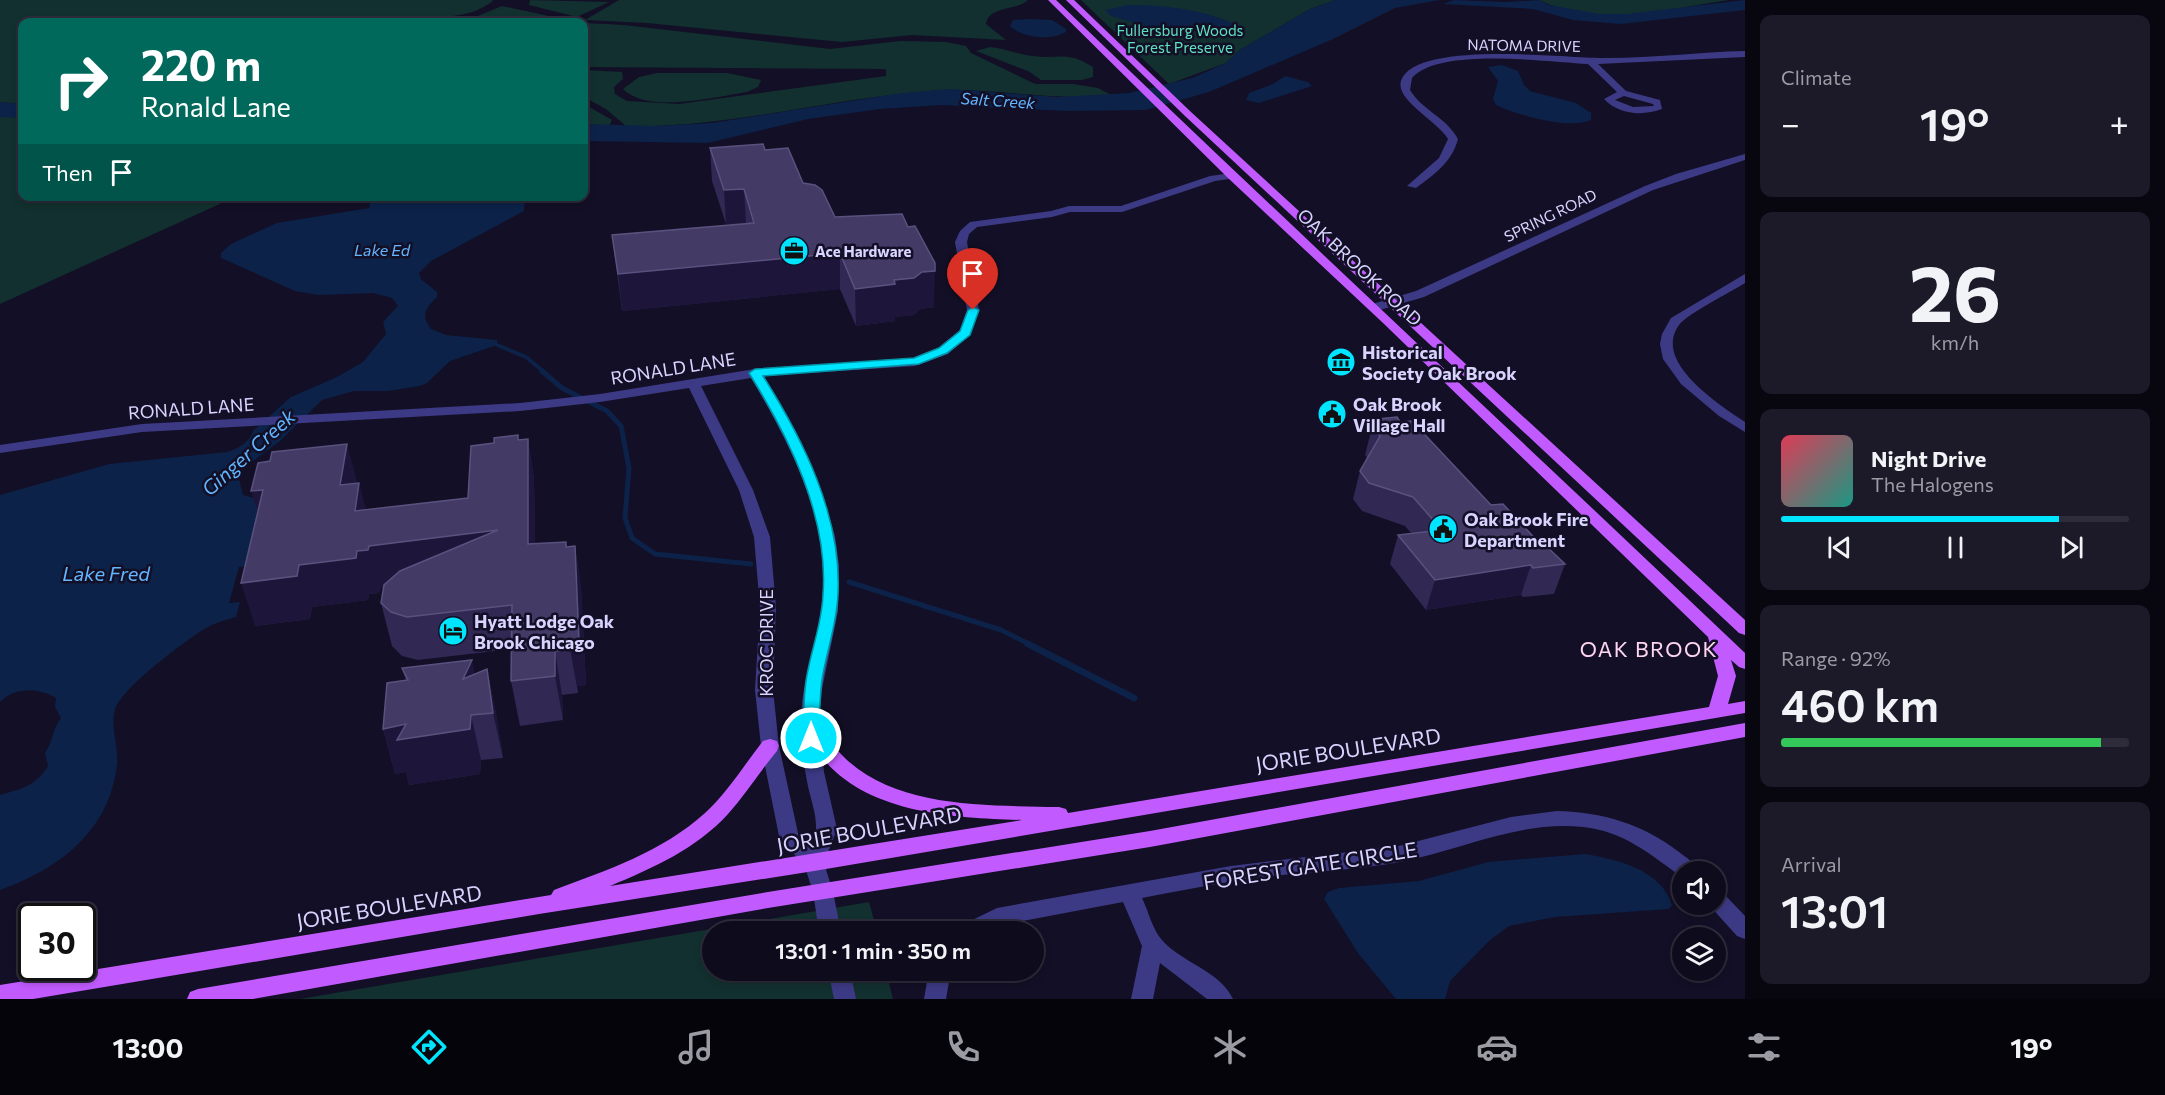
<!DOCTYPE html>
<html lang="en">
<head>
<meta charset="utf-8">
<style>
  body { margin:0; font-family:Commissioner,sans-serif; background:#1c1929; color:#f1f3f6; height:100vh; display:flex; flex-direction:column; font-size:22px; white-space:nowrap }
  * { box-sizing:border-box; margin:0 }
  p { font-size:20px; color:#9b9ba3 }
  .icon { flex:none; width:33px; height:33px; fill:none; stroke:currentColor; stroke-width:2; stroke-linecap:round; stroke-linejoin:round }
  .map { position:relative; flex:1; overflow:hidden }
  .drawer { display:flex; flex-direction:column; gap:15px; padding:15px; background:#08060f; width:420px }
  .drawer>* { flex:none }
  .banner { position:absolute; left:18px; top:18px; width:570px; height:183px; border-radius:12px; box-shadow:0 3px 9px #0003,0 0 0 2px #2e2b3b; background:#00695c; color:#fff; overflow:hidden }
  .buttons { position:absolute; left:1672px; top:861px; display:grid; gap:12px }
  .buttons a { display:grid; place-items:center; width:54px; height:54px; border-radius:50%; background:#0e0b1c; box-shadow:0 3px 9px #0003,0 0 0 2px #2e2b3b; font-size:30px }
  .speed { position:absolute; left:18px; top:903px; display:flex; gap:12px; font-size:30px; font-weight:700; text-align:center }
  .speed>* { display:grid; place-content:center; width:78px; height:78px; border-radius:50%; background:#0e0b1c; box-shadow:0 3px 9px #0003,0 0 0 2px #2e2b3b; line-height:1 }
  .speed .limit { border:3px solid #111; border-radius:9px; background:#fff; color:#111 }
  .pin { position:absolute; display:grid; place-items:center; width:51px; height:51px; color:#fff; margin:-62px -26px; border-radius:50% 50% 50% 0; rotate:-45deg; box-shadow:0 0 6px #0007 }
  .pin .icon { rotate:45deg }
  .me { position:absolute; width:66px; margin:-33px; rotate:0deg; stroke-linejoin:round; filter:drop-shadow(0 0 4px #0008) }
  .turn { display:flex; align-items:center; gap:21px; height:126px; padding:0 24px; font-size:27px }
  .turn .icon { width:78px; height:78px; stroke-width:2.5 }
  .turn b { display:block; font-size:42px; line-height:51px }
  .then { display:flex; align-items:center; height:57px; padding:0 24px; background:#0003; gap:12px; font-size:22px }
  .big { font-size:45px; font-weight:600; line-height:1.1 }
  .drawer .tile { flex:1; display:flex; flex-direction:column; justify-content:center; gap:9px; min-width:0; padding:0 21px; border-radius:12px; background:#1c1929 }
  .drawer .dial { align-items:center; gap:0 }
  .dial b { font-size:78px; line-height:1 }
  .song { display:flex; align-items:center; gap:18px }
  .cover { width:72px; height:72px; border-radius:9px; background:linear-gradient(135deg,hsl(350 70% 55%),hsl(170 70% 35%)) }
  .played { height:6px; border-radius:3px; background:linear-gradient(90deg,#00e5ff 80%,#2e2b3b 80%) }
  .keys { display:flex; justify-content:space-around; direction:ltr }
  .heat { display:flex; justify-content:space-between; align-items:center; font-size:33px; direction:ltr }
  .charge { height:9px; border-radius:4px; background:linear-gradient(90deg,#34c759 92%,#2e2b3b 0) }
  .trip { position:absolute; left:702px; top:921px; width:342px; height:60px; border-radius:30px; background:#0e0b1c; box-shadow:0 3px 9px #0003,0 0 0 2px #2e2b3b; font-weight:600; line-height:60px; text-align:center }
  .tab-bar { display:flex; height:96px; justify-content:space-around; align-items:center; background:#06040b; color:#9b9ba3 }
  .tab-bar .icon { width:42px; height:42px }
  .tab-bar .selected { color:#00e5ff }
  .tab-bar b { font-size:27px; color:#f1f3f6 }
  main { display:flex; flex:1; min-height:0 }
  .map>svg:first-child { display:block }
</style>
</head>
<body>
<main>
<div class="map">
<svg width="1745" height="999" viewBox="0 0 1745 999">
  <rect width="100%" height="100%" fill="#130f26"/>
  <g fill="#12302f">
    <path d="M0,0H492L493,1C465,22 441,13 411,22H22V104L0,102Z"/>
    <path d="M530,0L609,2L577,17L529,5Z"/>
    <path d="M619,0H1027V1C1014,11 989,6 986,24L1006,40L912,35L842,42L647,23L585,20Z"/>
    <path d="M1081,0H1336L1310,9L1240,50L1226,63L1169,84Z"/>
    <path d="M1539,0H1729C1669,9 1597,28 1539,0Z"/>
    <path d="M502,6L577,22H452L473,18Z"/>
    <path d="M584,23L624,25L830,49L900,41L946,42L966,46L971,53L1035,84H1073L1098,88L1111,95C1050,102 990,86 929,91C827,99 729,128 626,126L606,109L584,97V70L622,72L623,79L614,87L615,94L627,101L679,104L886,76V69L584,67Z"/>
    <path d="M990,47C1005,48 1018,55 1033,56C1061,60 1065,50 1093,67V77L1082,80H1041L1028,71L976,51Z"/>
    <path d="M657,73H727L761,80L758,87L747,92C716,97 647,114 623,89L639,77Z"/>
    <path d="M584,104L612,120L609,126L584,124Z"/>
    <path d="M0,114L22,115V196L235,197L0,304Z"/>
    <path d="M869,902L877,931L712,932V970L886,971L893,999H300Z"/>
  </g>
  <g fill="#0c2248">
    <path d="M1336,0H1440L1395,8L1333,39L1209,92L1146,110L1067,111L942,105L880,109L808,119L708,143L584,141V124L656,126L712,123L902,93L950,89L1058,97L1129,93L1192,78L1226,63L1240,50L1310,9Z"/>
    <path d="M1454,0L1506,2L1539,0L1549,5L1600,14H1626L1745,0V10L1621,24L1573,20L1533,9L1443,4Z"/>
    <path d="M1128,5C1167,5 1212,10 1246,30L1206,28L1183,32L1164,31L1111,16L1105,10Z"/>
    <path d="M1029,19L1052,20L1066,29V32C1051,41 1022,38 1010,26L1013,20Z"/>
    <path d="M1502,65L1518,71L1524,85L1530,91L1576,103L1591,113V120C1570,130 1517,115 1496,105L1493,99L1498,81L1488,67Z"/>
    <path d="M1285,76L1308,82L1312,86L1259,103L1246,100L1249,93L1273,84Z"/>
    <path d="M0,102L22,104V118L0,117Z"/>
    <path d="M371,197H525L524,211L431,261L419,273L421,279L437,292V297C426,308 420,315 431,329L446,335L497,340V345L450,361L427,383L419,386L388,391H354L322,400L280,441L244,468L239,479L243,495L269,502L259,565L239,567L229,603L240,602L236,617C225,620 215,623 206,628C185,641 121,688 115,710C110,727 119,747 117,764C110,831 59,869 0,890V795C21,789 36,786 48,766L45,753C53,741 53,728 61,718L55,707L56,698C38,687 15,687 0,702V495L109,464L227,452C239,448 249,443 253,431L291,397L337,377L363,362L386,334L383,322L398,306L392,298L373,293L319,295L295,291L221,258V253L231,244L277,223L369,208Z"/>
    <path d="M1585,854C1616,859 1662,870 1672,905L1669,909L1555,917L1509,926L1489,941L1450,981L1445,999H1396L1358,953L1324,899L1328,892L1339,888L1419,881L1488,862Z"/>
  </g>
  <g fill="none" stroke-linecap="round" stroke-linejoin="round">
    <path stroke="#0c2248" stroke-width="4" d="M497,345L526,357L544,372"/>
    <g stroke="#0c2248" stroke-width="5">
      <path d="M542,371L562,388L607,411L621,426L629,468L625,518L632,538L655,554L751,564"/>
      <path d="M849,582L1001,630L1031,645"/>
    </g>
    <path stroke="#0c2248" stroke-width="7" d="M1028,644L1134,698"/>
    <g fill="#3d3a85" fill-rule="evenodd">
      <path d="M1745,51V57L1598,64L1626,91L1660,100L1662,109C1643,116 1619,115 1604,99L1617,92L1588,64C1548,62 1439,47 1412,78L1410,90C1422,110 1447,118 1458,139C1452,162 1434,175 1416,188L1407,186L1439,158L1448,139C1439,122 1395,100 1401,81C1415,39 1571,59 1608,58C1654,58 1699,52 1745,51ZM1624,96L1653,104L1654,106L1633,107L1615,100Z"/>
      <path d="M1745,154V160L1653,190L1424,297L1373,312L1367,308L1369,305L1416,291L1645,186L1676,174Z"/>
      <path d="M1232,173L1237,176L1236,178L1215,181L1122,212H1070L1052,217L977,227L969,234L967,242L979,310L970,335L948,354L915,366L764,376L791,424L817,479L835,536L839,566L838,611L822,689L819,721L824,772L837,829L824,863L833,892L841,932H819L813,892L805,867L779,836L761,746L755,690L760,608L754,537L739,490L689,388L600,402L520,411L142,432L0,453V445L142,424L520,403L600,394L755,369L913,358L938,348L960,330L967,310L955,242L960,231L970,222L1051,211L1069,206H1121L1210,176ZM751,378C792,447 833,526 821,609C816,647 801,683 801,722C801,741 803,761 807,781C811,804 822,824 812,847L798,833L779,746L773,690L776,608L770,537L753,490L701,386Z"/>
      <path d="M1745,274V283C1731,292 1687,314 1679,325C1652,362 1720,405 1745,422V432L1719,416L1681,384L1663,359L1660,344L1662,334L1671,318Z"/>
      <path d="M1557,811C1602,812 1643,824 1679,852C1687,858 1695,863 1699,872H1683V878C1651,855 1624,831 1583,827C1520,820 1461,850 1400,862C1361,869 1321,871 1282,875C1235,880 1189,889 1142,898C1148,910 1153,931 1162,940C1182,963 1219,970 1233,999H1207L1160,963L1153,999H1131L1142,946L1123,902L1001,925L988,932H958L960,926L997,908L1231,866L1399,846L1511,817Z"/>
      <path d="M1716,891L1723,893L1745,916V939L1737,936L1709,905L1716,904Z"/>
      <path d="M828,970H850L856,999H834Z"/>
      <path d="M929,970H951L946,999H924Z"/>
    </g>
    <g fill="#c25bff" fill-rule="evenodd">
      <path d="M1048,0H1056C1284,220 1516,435 1745,653V669L1739,667L1731,660L1736,676L1728,704L1745,701V713L814,871L539,914L33,999H0V985L551,895L554,890C607,870 662,852 705,813C728,792 744,765 763,741L770,739L777,741L779,746L777,751C760,771 746,794 728,814C696,849 653,868 610,886L1022,820C955,818 865,814 820,755C812,744 808,730 801,718L804,713L810,712L816,713C822,724 826,737 834,746C885,810 985,805 1059,807L1066,809L1068,813L1709,707L1718,676L1708,637L1382,322L1228,178Z"/>
      <path d="M1066,0H1074L1191,112L1745,620V635L1739,633L1185,116Z"/>
      <path d="M1745,723V737L1150,847L768,908L253,999H187L190,992L198,989L768,892L1150,831Z"/>
    </g>
  </g>
  <g fill="#312854">
    <path d="M710,148L765,150L803,183L835,217L934,307L921,309L913,315L895,317V321L856,326L840,289L622,311L612,235L746,224V223L726,224L712,181Z"/>
    <path d="M1400,422L1491,505L1565,564L1554,594L1523,597L1521,595L1426,610L1390,564L1398,535L1411,533L1405,526L1362,511L1353,499L1360,471L1367,458L1365,455L1372,427Z"/>
    <path d="M528,439L534,479L535,544L566,542L567,547L575,546L581,588L586,685L578,686V693L562,695L563,720L520,726L511,681L512,649L418,660L402,656L392,646L381,603L384,588H380L379,593L369,594L368,600L312,607L310,619L255,626L258,511L357,483L366,510L468,498L494,443Z"/>
    <path d="M402,668L475,674L487,669L496,714L503,758L481,760L480,774L409,785L406,772L395,774L383,729L406,681Z"/>
  </g>
  <g fill="#1d163a">
    <path d="M744,189L746,223L726,224L724,190Z"/>
    <path d="M840,253V289L622,311L618,274Z"/>
    <path d="M935,271L934,307L921,309L913,315L895,317V321L856,326L855,289L894,280L922,272Z"/>
    <path d="M528,439L534,479L536,587L528,544Z"/>
    <path d="M347,444L358,485H340Z"/>
    <path d="M359,483L370,524L369,546L498,530L506,572L380,588L379,593L369,594L368,600L312,607L310,619L255,626L241,583L299,565Z"/>
    <path d="M263,490L264,532L251,491Z"/>
    <path d="M575,546L581,588L586,685L578,686V693L570,649Z"/>
    <path d="M1531,565L1521,595L1426,610L1435,580Z"/>
    <path d="M555,651L562,695L563,720L555,676Z"/>
    <path d="M472,660L481,705L463,679Z"/>
    <path d="M487,669L496,714L503,758L493,713Z"/>
    <path d="M471,715L481,760L480,774L409,785L406,772L395,774L383,729L406,724Z"/>
  </g>
  <g fill="#433a66" stroke="#5a527e" stroke-width="1.5">
    <path d="M763,144L765,150L788,148L803,183L815,185L822,190L835,217L902,214L908,227L915,226L935,263V271L922,272L914,278L894,280L895,284L855,289L840,253L618,274L612,235L754,223L744,189L724,190L710,148Z"/>
    <path d="M1397,417L1400,422L1412,421L1491,505L1503,504L1542,546H1546L1565,564L1533,568L1531,565L1435,580L1398,535L1442,530L1413,497L1369,483L1360,471L1380,436L1372,427L1378,419Z"/>
    <path d="M518,435V440L528,439V544L566,542V547L575,546L579,641L570,642V649L555,651V676L511,681L512,605L407,617L391,612L381,603L384,585L400,571L498,530L369,546L368,550L357,551L356,558L299,565L297,576L241,583L263,490L251,491L258,463L270,461L272,452L347,444L340,485L359,483L355,511L468,498L471,446L494,443V438Z"/>
    <path d="M472,660L463,679L487,669L493,713L471,715L470,729L397,740L406,724L383,729L387,683L408,680L402,668Z"/>
  </g>
  <path fill="#00e5ff" stroke="#0095a6" stroke-width="1.5" d="M973,307L979,310L970,335L947,353L919,364L763,376C803,439 842,517 838,594C837,622 828,647 823,674C819,695 820,718 819,738L811,745L805,743L803,738C804,718 803,695 807,675C812,647 822,623 823,595C829,517 789,437 749,373L755,369L914,358L939,348L960,331L968,310Z"/>
  <defs>
    <g id="office-disc" transform="scale(1.5)"><circle r="9.5" fill="#00e5ff" stroke="#130f26"/><path d="M-6-3h4V-5.5h4V-3h4V5H-6ZM-1-4.5V-3h2v-1.5ZM-6 0V1H6V0Z" fill="#111"/></g>
    <g id="museum-disc" transform="scale(1.5)"><circle r="9.5" fill="#00e5ff" stroke="#130f26"/><path d="M0-6L6-3V-2H-6V-3ZM-5-1h2V3h-2ZM-1-1h2V3h-2ZM3-1h2V3H3ZM-6 4H6V6H-6Z" fill="#111"/></g>
    <g id="civic-disc" transform="scale(1.5)"><circle r="9.5" fill="#00e5ff" stroke="#130f26"/><path d="M-.6-6.5H3V-4.5H.6V-3L4-1V1h2V6H-6V1h2V-1L-.6-3ZM-1.2 2.5V6h2.4V2.5Z" fill="#111"/></g>
    <g id="hotel-disc" transform="scale(1.5)"><circle r="9.5" fill="#00e5ff" stroke="#130f26"/><path d="M-6-4.5h1.5V1H6V5H4.5V3h-9V5H-6ZM-4 0a1.8 1.8 0 1 1 3.6 0ZM.5 0V-2.5h3Q6-2.5 6 0Z" fill="#111"/></g>
  </defs>
  <g fill-rule="evenodd">
    <use href="#office-disc" x="794" y="251"/>
    <use href="#museum-disc" x="1341" y="362"/>
    <use href="#civic-disc" x="1332" y="414"/>
    <use href="#civic-disc" x="1443" y="529"/>
    <use href="#hotel-disc" x="453" y="631"/>
  </g>
  <g text-anchor="middle" dominant-baseline="central" stroke-width="5" stroke-linejoin="round" paint-order="stroke">
    <g font-size="15" fill="#5fe0c0" stroke="#130f26">
      <text x="1180" y="30">Fullersburg Woods<tspan x="1180" dy="17">Forest Preserve</tspan></text>
    </g>
    <g font-size="15" fill="#d9d4ff" stroke="#130f26">
      <text transform="translate(1524 45) rotate(1)">NATOMA DRIVE</text>
      <text transform="translate(1550 215) rotate(-26)">SPRING ROAD</text>
    </g>
    <g font-size="15" font-weight="bold" fill="#d9d4ff" stroke="#130f26" text-anchor="start">
      <text x="815" y="251">Ace Hardware</text>
    </g>
    <g font-size="16" font-style="italic" fill="#62b6ff" stroke="#130f26">
      <text transform="translate(998 100) rotate(4)">Salt Creek</text>
      <text x="382" y="249">Lake Ed</text>
    </g>
    <g font-size="18" fill="#d9d4ff" stroke="#130f26">
      <text transform="translate(1360 267) rotate(43)">OAK BROOK ROAD</text>
      <text transform="translate(673 368) rotate(-9)">RONALD LANE</text>
      <text transform="translate(191 408) rotate(-4)">RONALD LANE</text>
      <text transform="translate(766 643) rotate(-90)">KROC DRIVE</text>
    </g>
    <g font-size="18" font-weight="bold" fill="#d9d4ff" stroke="#130f26" text-anchor="start">
      <text x="1362" y="352">Historical<tspan x="1362" dy="21">Society Oak Brook</tspan></text>
      <text x="1353" y="404">Oak Brook<tspan x="1353" dy="21">Village Hall</tspan></text>
      <text x="1464" y="519">Oak Brook Fire<tspan x="1464" dy="21">Department</tspan></text>
      <text x="474" y="621">Hyatt Lodge Oak<tspan x="474" dy="21">Brook Chicago</tspan></text>
    </g>
    <g font-size="20" font-style="italic" fill="#62b6ff" stroke="#130f26">
      <text transform="translate(248 452) rotate(-42)">Ginger Creek</text>
      <text x="106" y="573">Lake Fred</text>
    </g>
    <g font-size="21" letter-spacing="1.5" fill="#ffd6f0" stroke="#130f26">
      <text x="1649" y="648">OAK BROOK</text>
    </g>
    <g font-size="21" fill="#d9d4ff" stroke="#130f26">
      <text transform="translate(1348 749) rotate(-9)">JORIE BOULEVARD</text>
      <text transform="translate(869 829) rotate(-10)">JORIE BOULEVARD</text>
      <text transform="translate(1310 865) rotate(-9)">FOREST GATE CIRCLE</text>
      <text transform="translate(389 906) rotate(-9)">JORIE BOULEVARD</text>
    </g>
  </g>
</svg>
<div class="buttons">
<a><svg class="icon" aria-label="sound" viewBox="0 0 24 24"><path d="M4 9h4l5-4v14l-5-4H4zM17 9q2 3 0 6"/></svg></a>
<a><svg class="icon" aria-label="layers" viewBox="0 0 24 24"><path d="M12 4l9 5-9 5-9-5zM3 14l9 5 9-5"/></svg></a>
</div>
<div class="speed"><div class="limit">30</div></div>
<div class="pin" style="left:973px;top:310px;background:#d93025"><svg class="icon" aria-label="arrive" viewBox="0 0 24 24"><path d="M6 21V4h12l-3 4 3 4H6"/></svg></div>
<svg class="me" style="left:811px;top:738px" viewBox="-20 -20 40 40"><circle r="17" fill="#00e5ff" stroke="#fff" stroke-width="3"/><path d="M0-11L8 9 0 5-8 9z" fill="#fff"/></svg>
<div class="trip">13:01 · 1 min · 350 m</div>
<div class="banner">
<div class="turn"><svg class="icon" aria-label="right" viewBox="0 0 24 24"><path d="M7 20v-9h11M14 6l5 5-5 5"/></svg><div><b>220 m</b>Ronald Lane</div></div>
<div class="then">Then<svg class="icon" aria-label="arrive" viewBox="0 0 24 24"><path d="M6 21V4h12l-3 4 3 4H6"/></svg></div>
</div>
</div>
<section class="drawer">
<div class="tile"><p>Climate</p>
<div class="heat"><a>−</a><b class="big">19°</b><a>+</a></div>
</div>
<div class="tile dial"><b>26</b><p>km/h</p></div>
<div class="tile">
<div class="song"><i class="cover"></i><div><b>Night Drive</b><p>The Halogens</p></div></div>
<div class="played"></div>
<div class="keys"><svg class="icon" aria-label="previous" viewBox="0 0 24 24"><path d="M18 5L8 12l10 7zM5 5v14"/></svg><svg class="icon" aria-label="pause" viewBox="0 0 24 24"><path d="M8 5v14M16 5v14"/></svg><svg class="icon" aria-label="next" viewBox="0 0 24 24"><path d="M6 5l10 7-10 7zM19 5v14"/></svg></div>
</div>
<div class="tile"><p>Range · 92%</p><b class="big">460 km</b><div class="charge"></div></div>
<div class="tile"><p>Arrival</p><b class="big">13:01</b></div>
</section>
</main>
<nav class="tab-bar">
<b>13:00</b>
<svg class="icon selected" aria-label="directions" viewBox="0 0 24 24"><path d="M12 3l9 9-9 9-9-9zM9 14v-3h6M13 9l2 2-2 2"/></svg>
<svg class="icon" aria-label="music" viewBox="0 0 24 24"><path d="M9 18V5l10-2v13"/><circle cx="6" cy="18" r="3"/><circle cx="16" cy="16" r="3"/></svg>
<svg class="icon" aria-label="phone" viewBox="0 0 24 24"><path d="M5 4h4l2 5-3 2q2 4 5 5l2-3 5 2v4C11 20 4 13 5 4z"/></svg>
<svg class="icon" aria-label="climate" viewBox="0 0 24 24"><path d="M12 3v18M4 7l16 10M4 17L20 7"/></svg>
<svg class="icon" aria-label="car" viewBox="0 0 24 24"><path d="M5 17H2v-5l4-1 3-4h7l3 4 3 1v5h-3M9 17h6M6 11h13"/><circle cx="7" cy="17" r="2"/><circle cx="17" cy="17" r="2"/></svg>
<svg class="icon" aria-label="filters" viewBox="0 0 24 24"><path d="M4 7h16M4 17h16"/><circle cx="9" cy="7" r="2"/><circle cx="15" cy="17" r="2"/></svg>
<b>19°</b>
</nav>
</body>
</html>
